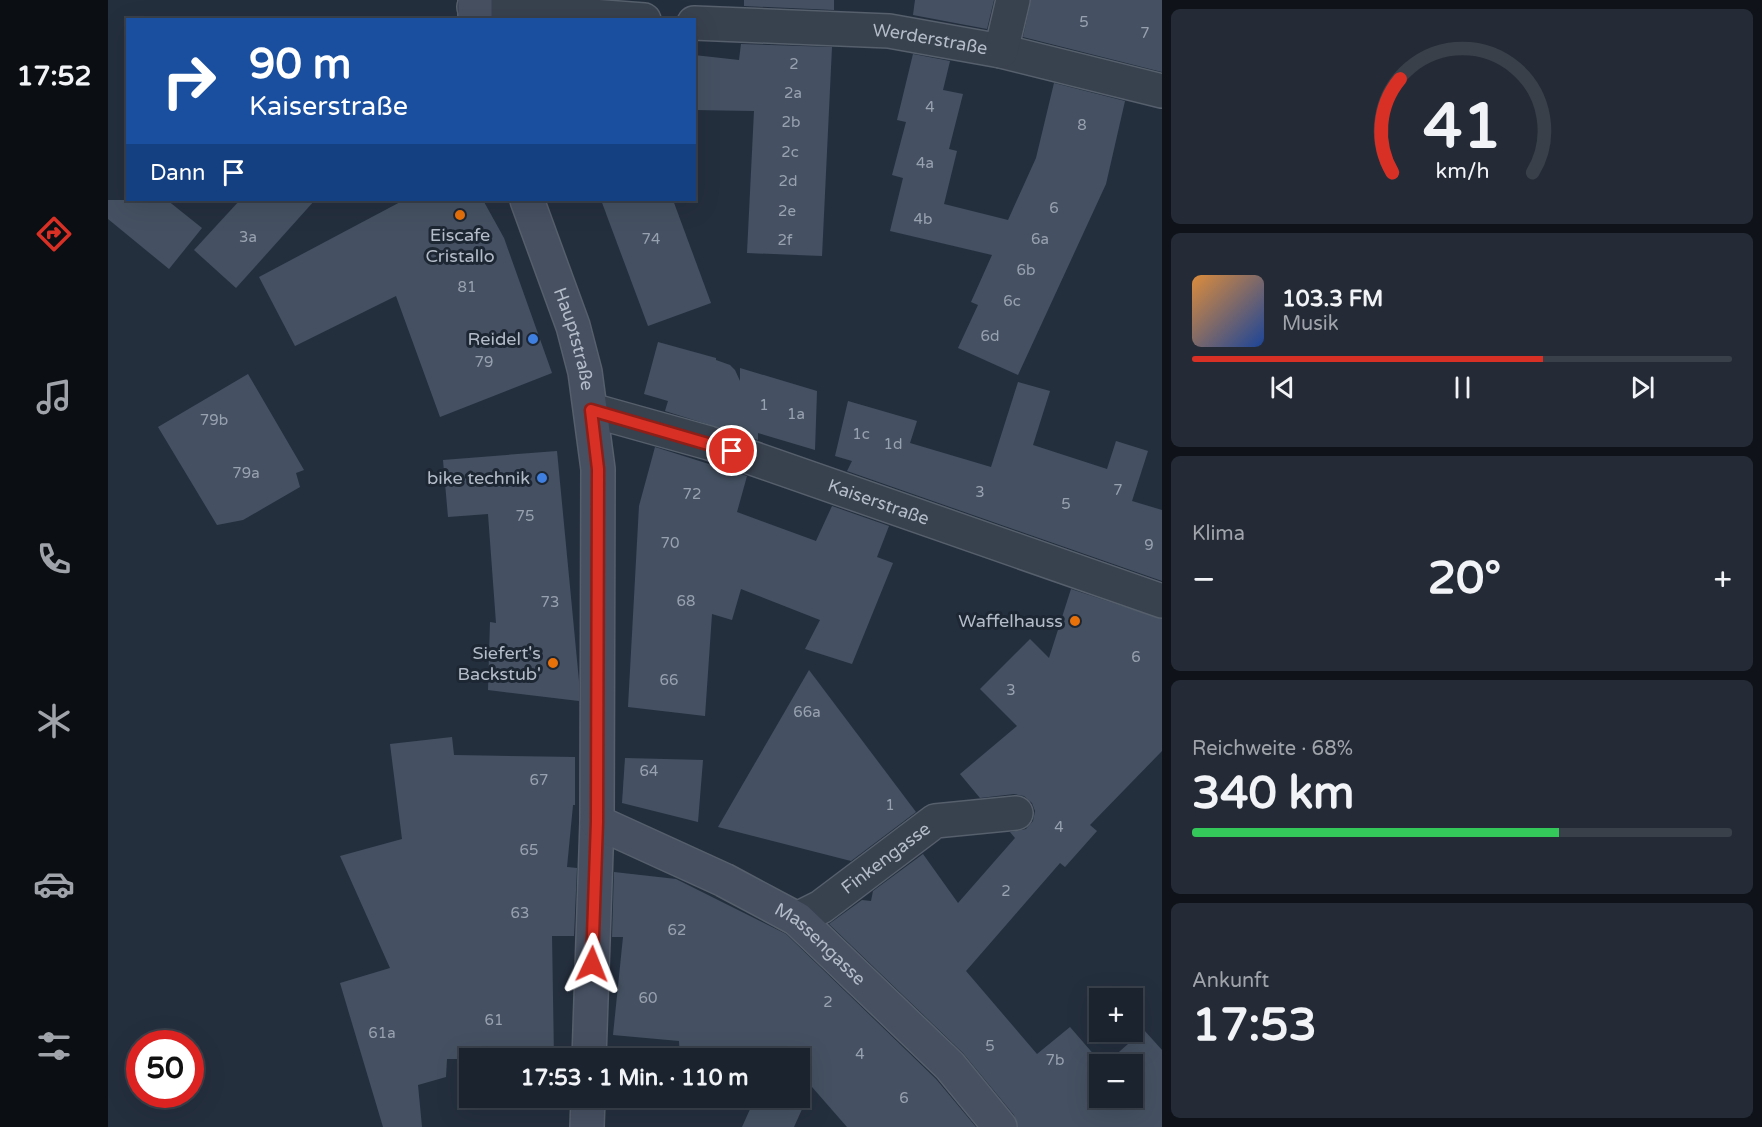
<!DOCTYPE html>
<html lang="de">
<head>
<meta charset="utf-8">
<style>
  body { margin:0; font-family:"Varela Round",sans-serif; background:#242b36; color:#f1f3f6; height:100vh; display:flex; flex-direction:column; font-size:22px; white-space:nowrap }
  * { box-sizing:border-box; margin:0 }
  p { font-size:20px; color:#a0a4aa }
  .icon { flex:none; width:33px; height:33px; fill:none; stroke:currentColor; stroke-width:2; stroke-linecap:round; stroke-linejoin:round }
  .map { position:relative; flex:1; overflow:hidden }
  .drawer { display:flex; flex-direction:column; gap:9px; padding:9px; background:#0f1319; width:600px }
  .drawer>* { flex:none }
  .guide { position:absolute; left:18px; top:18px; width:570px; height:183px; border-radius:0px; box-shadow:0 6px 24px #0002,0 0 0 2px #39404a; background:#1a4fa0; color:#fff; overflow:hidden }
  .buttons { position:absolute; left:981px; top:988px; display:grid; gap:12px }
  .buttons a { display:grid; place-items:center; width:54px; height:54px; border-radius:0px; background:#1b232e; box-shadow:0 6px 24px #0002,0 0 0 2px #39404a; font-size:30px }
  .speed { position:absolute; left:18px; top:1030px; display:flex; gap:12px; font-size:30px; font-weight:700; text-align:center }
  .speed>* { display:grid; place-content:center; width:78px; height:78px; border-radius:50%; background:#1b232e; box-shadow:0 6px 24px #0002,0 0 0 2px #39404a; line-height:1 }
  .speed .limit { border:9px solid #d22; background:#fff; color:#111 }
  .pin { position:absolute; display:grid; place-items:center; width:51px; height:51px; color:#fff; margin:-26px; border:3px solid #fff; border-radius:50%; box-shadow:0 2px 6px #0007 }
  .me { position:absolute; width:66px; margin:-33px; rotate:2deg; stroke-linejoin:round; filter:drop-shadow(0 0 4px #0008) }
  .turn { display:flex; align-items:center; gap:21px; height:126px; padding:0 24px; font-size:27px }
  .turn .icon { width:78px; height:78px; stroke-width:2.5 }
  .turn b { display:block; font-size:42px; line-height:51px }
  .then { display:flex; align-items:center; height:57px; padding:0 24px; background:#0003; gap:12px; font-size:22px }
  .big { font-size:45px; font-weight:800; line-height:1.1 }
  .drawer .tile { flex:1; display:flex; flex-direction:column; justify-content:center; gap:9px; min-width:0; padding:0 21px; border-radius:9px; background:#242b36 }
  .drawer .dial { align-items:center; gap:0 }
  .dial svg { height:156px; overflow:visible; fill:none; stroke:#39404a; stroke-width:7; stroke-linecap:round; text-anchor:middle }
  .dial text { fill:#f1f3f6; stroke:none }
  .song { display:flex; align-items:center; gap:18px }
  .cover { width:72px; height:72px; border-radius:9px; background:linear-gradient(135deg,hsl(30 70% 55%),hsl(220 70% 35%)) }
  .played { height:6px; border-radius:3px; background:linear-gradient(90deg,#d93025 65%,#39404a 65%) }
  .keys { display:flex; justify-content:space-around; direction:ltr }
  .heat { display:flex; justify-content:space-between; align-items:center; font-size:33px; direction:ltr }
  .charge { height:9px; border-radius:4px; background:linear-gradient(90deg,#34c759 68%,#39404a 0) }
  .trip { position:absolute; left:351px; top:1048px; width:351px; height:60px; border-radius:0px; background:#1b232e; box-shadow:0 6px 24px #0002,0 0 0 2px #39404a; font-weight:800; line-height:60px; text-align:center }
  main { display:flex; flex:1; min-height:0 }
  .tabs { display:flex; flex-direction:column; width:108px; justify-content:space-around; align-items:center; background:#0b0e12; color:#a0a4aa }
  .tabs .icon { width:42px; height:42px }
  .tabs .selected { color:#d93025 }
  .tabs b { font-size:27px; color:#f1f3f6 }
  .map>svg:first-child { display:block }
</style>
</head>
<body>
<main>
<nav class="tabs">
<b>17:52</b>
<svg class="icon selected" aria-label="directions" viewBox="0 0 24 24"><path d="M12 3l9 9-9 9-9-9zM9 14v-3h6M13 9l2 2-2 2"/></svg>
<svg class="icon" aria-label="music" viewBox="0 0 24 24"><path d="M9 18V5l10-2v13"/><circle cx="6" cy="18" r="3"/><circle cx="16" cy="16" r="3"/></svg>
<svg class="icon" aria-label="phone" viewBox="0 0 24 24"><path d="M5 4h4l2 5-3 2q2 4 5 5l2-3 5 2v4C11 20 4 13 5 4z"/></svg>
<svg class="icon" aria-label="climate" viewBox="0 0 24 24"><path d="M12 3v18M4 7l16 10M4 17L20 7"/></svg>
<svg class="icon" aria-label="car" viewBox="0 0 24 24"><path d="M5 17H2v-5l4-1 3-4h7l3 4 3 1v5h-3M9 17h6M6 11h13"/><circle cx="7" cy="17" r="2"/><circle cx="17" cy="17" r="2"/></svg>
<svg class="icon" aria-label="filters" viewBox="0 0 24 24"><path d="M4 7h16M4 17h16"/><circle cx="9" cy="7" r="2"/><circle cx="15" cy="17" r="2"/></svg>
</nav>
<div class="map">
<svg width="1054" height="1127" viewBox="0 0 1054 1127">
  <rect width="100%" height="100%" fill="#242f3e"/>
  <g fill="#455162">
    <path d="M636,0H726V10L636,6Z"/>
    <path d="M807,0H886L879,29L805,15Z"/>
    <path d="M923,0H1054V72L915,37Z"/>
    <path d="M633,44L724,47L714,256L639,253L646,111L586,110V55L631,60Z"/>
    <path d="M805,54L842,61L835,90L855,94L841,149L849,151L836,204L900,220L928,158L946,83L1017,101L998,184L910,375L850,348L870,305L863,302L884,255L782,231L795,178L784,175L798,122L789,120Z"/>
    <path d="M0,200H59L94,228L61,269L0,219Z"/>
    <path d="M132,200H207L128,288L86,250Z"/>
    <path d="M296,200H375L396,238L444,373L332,417L288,296L187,346L151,277Z"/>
    <path d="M493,200H565L603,303L540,326Z"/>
    <path d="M550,342L608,358V360L622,365L627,370L632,381V368L709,391L707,450L650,433V440L557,411L560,401L536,394Z"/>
    <path d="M140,374L196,470L188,473L192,487L135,520L109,525L50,427Z"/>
    <path d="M910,382L942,391L925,445L999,469L1008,441L1040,451L1024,501L1054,510V581L739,471L744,461L727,456L740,401L809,421L802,443L883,467Z"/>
    <path d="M547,447L639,476L629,512L708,541L724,506L781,526L769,557L785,563L744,664L697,649L712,620L633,589L624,620L604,614L597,716L520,707L531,506Z"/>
    <path d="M449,451L471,681V701L380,690L382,622L388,623L380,514L340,517L335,460Z"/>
    <path d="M963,589L1054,619V751L982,825L989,831L957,867L952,863L858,971L929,1054L962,1027L995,1065H992V1098H1024V1065H996L1036,1030L1054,1050V1127H910L906,1115L855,1053L721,924L754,900L763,901L765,891L815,854L850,903L907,838L902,832L918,829L925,821L927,811L924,803L916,796L906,794L872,798L852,774L909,726L872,689L922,639L941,658Z"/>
    <path d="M701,670L808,812L743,861L610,827Z"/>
    <path d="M344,737L346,755L467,757V805H465L459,867L469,868L466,936H444L446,1059H339L338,1077L310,1085L314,1127H275L232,983L282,968L232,856L294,839L282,744Z"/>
    <path d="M517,758L595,760L590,822L514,803Z"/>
    <path d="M506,872L568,879L678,934L828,1079L868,1127H739L704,1087L686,1127H634L647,1098H692V1059H572L571,1041L505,1035L515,937H504Z"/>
  </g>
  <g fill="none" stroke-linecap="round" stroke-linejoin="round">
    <g stroke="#565f6c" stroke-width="36">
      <g id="minor">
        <path d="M366,7L536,20"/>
        <path id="s1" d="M586,23L781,31L893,51L1054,91"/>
        <path d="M893,51L905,0"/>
        <path id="s2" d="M483,410L601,443L1054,601"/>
        <path id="s3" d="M689,919L713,907L827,821L908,813"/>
      </g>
    </g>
    <g stroke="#565f6c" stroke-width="36">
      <g id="secondary">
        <path d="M367,20V0"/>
        <path id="s4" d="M419,200L465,326L477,372L490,469L489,822L481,1059"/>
        <path id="s5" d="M489,822L616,880L689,919L842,1066L892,1127"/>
        <path d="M479,1127L480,1098"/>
      </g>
    </g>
    <use href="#minor" stroke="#38414e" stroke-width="33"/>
    <use href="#secondary" stroke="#465061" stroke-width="33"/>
  </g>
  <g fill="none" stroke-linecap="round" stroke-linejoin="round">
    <g stroke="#8d1f18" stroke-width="15">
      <path id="route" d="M484,964L489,822L490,469L483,410L624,451"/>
    </g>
    <use href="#route" stroke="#d93025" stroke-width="10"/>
  </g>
  <g fill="#e8710a" stroke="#1d2633" stroke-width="2">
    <circle cx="352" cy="215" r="6"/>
    <circle cx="967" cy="621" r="6"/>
    <circle cx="445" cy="663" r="6"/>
  </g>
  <g fill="#3f7fe0" stroke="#1d2633" stroke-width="2">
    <circle cx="425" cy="339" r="6"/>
    <circle cx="434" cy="478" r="6"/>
  </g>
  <g text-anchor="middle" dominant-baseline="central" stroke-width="6" stroke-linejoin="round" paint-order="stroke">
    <g font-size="15" fill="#98a1af">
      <text x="976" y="22">5</text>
      <text x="1037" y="33">7</text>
      <text x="686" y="64">2</text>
      <text x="685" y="93">2a</text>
      <text x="822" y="107">4</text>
      <text x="683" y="122">2b</text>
      <text x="974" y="125">8</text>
      <text x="682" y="152">2c</text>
      <text x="817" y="163">4a</text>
      <text x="680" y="181">2d</text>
      <text x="946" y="208">6</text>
      <text x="679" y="211">2e</text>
      <text x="815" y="219">4b</text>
      <text x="140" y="237">3a</text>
      <text x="543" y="239">74</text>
      <text x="932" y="239">6a</text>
      <text x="677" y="240">2f</text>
      <text x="918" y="270">6b</text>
      <text x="359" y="287">81</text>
      <text x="904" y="301">6c</text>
      <text x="882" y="336">6d</text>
      <text x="376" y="362">79</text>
      <text x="656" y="405">1</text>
      <text x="688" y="414">1a</text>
      <text x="106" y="420">79b</text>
      <text x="753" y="434">1c</text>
      <text x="785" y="444">1d</text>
      <text x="138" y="473">79a</text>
      <text x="1010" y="490">7</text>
      <text x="872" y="492">3</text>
      <text x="584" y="494">72</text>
      <text x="958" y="504">5</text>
      <text x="417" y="516">75</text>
      <text x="562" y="543">70</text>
      <text x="1041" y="545">9</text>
      <text x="578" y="601">68</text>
      <text x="442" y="602">73</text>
      <text x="1028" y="657">6</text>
      <text x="561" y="680">66</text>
      <text x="903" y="690">3</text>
      <text x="699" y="712">66a</text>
      <text x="541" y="771">64</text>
      <text x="431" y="780">67</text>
      <text x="782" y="805">1</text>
      <text x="951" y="827">4</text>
      <text x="421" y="850">65</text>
      <text x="898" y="891">2</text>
      <text x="412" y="913">63</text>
      <text x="569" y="930">62</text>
      <text x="540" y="998">60</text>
      <text x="720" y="1002">2</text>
      <text x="386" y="1020">61</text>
      <text x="274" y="1033">61a</text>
      <text x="882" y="1046">5</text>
      <text x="752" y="1054">4</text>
      <text x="947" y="1060">7b</text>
      <text x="796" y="1098">6</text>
    </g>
    <g font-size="18" fill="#b4bcc9" stroke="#1d2633">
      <text stroke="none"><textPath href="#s1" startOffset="237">Werderstraße</textPath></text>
      <text stroke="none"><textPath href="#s4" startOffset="147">Hauptstraße</textPath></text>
      <text stroke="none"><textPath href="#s2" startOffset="302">Kaiserstraße</textPath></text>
      <text stroke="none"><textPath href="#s3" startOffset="108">Finkengasse</textPath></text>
      <text stroke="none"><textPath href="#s5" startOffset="256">Massengasse</textPath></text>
    </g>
    <g font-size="18" fill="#b4bcc9" stroke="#1d2633" text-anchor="end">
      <text x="352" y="235" text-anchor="middle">Eiscafe<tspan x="352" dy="21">Cristallo</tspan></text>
      <text x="413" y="339">Reidel</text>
      <text x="422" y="478">bike technik</text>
      <text x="955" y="621">Waffelhauss</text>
      <text x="433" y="653">Siefert's<tspan x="433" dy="21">Backstub'</tspan></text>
    </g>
  </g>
</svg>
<div class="buttons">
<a>+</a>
<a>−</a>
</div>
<div class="speed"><div class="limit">50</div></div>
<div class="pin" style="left:624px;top:451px;background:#d93025"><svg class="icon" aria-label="arrive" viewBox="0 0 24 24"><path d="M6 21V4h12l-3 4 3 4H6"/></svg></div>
<svg class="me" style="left:484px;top:964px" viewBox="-20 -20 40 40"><path d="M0-17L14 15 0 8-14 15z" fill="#d93025" stroke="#fff" stroke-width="4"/></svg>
<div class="trip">17:53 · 1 Min. · 110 m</div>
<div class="guide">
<div class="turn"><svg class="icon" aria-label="right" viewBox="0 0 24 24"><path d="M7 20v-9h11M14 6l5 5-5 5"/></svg><div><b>90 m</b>Kaiserstraße</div></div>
<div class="then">Dann<svg class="icon" aria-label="arrive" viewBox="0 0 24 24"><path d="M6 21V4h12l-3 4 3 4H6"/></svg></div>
</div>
</div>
<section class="drawer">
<div class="tile dial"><svg viewBox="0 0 100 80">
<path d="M14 69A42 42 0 1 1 86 69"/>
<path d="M14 69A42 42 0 0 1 18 21" stroke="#d93025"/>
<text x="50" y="56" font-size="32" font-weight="700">41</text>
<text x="50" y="72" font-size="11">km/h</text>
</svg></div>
<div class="tile">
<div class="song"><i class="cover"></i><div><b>103.3 FM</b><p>Musik</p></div></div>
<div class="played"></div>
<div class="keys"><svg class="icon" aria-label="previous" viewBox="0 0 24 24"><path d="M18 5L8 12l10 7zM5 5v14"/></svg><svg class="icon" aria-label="pause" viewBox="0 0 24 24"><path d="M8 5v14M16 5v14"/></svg><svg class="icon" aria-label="next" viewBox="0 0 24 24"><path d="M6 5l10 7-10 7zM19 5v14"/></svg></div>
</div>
<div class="tile"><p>Klima</p>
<div class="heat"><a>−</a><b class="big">20°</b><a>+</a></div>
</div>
<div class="tile"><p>Reichweite · 68%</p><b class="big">340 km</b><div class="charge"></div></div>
<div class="tile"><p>Ankunft</p><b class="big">17:53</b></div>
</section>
</main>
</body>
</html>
